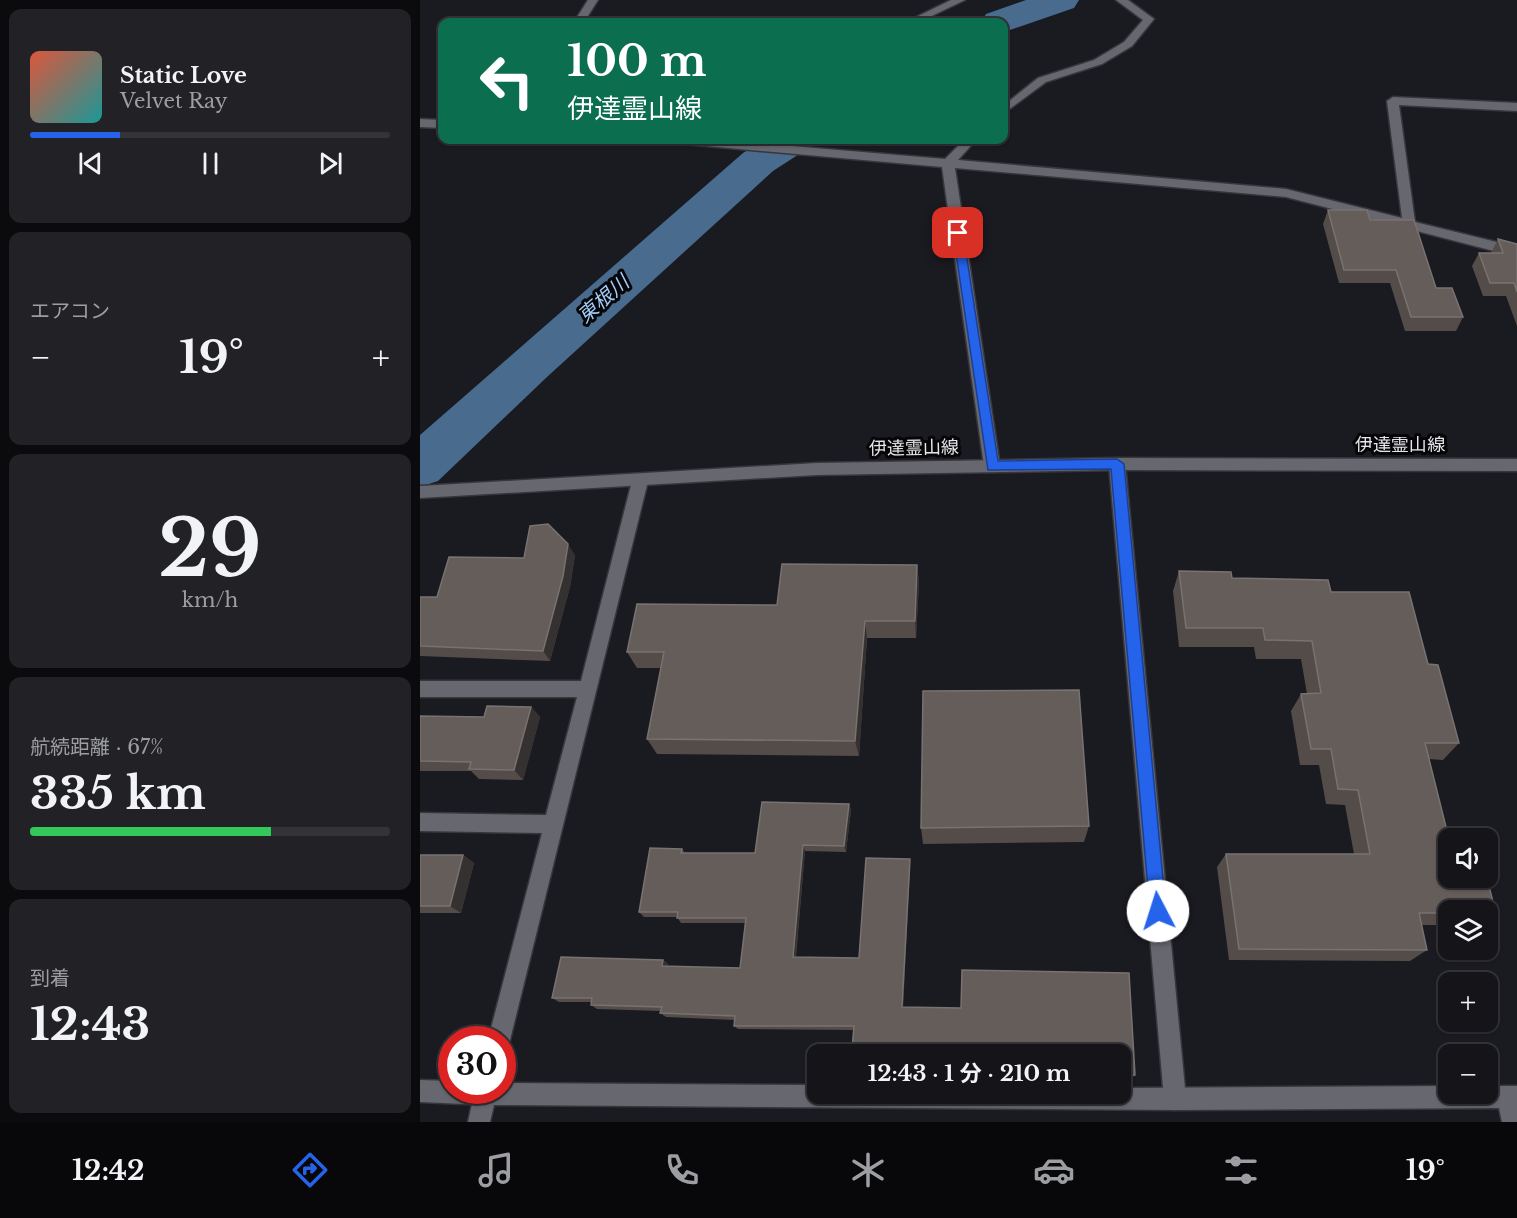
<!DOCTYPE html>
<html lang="ja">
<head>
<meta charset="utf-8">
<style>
  body { margin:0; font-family:"Libre Baskerville","Noto Sans JP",serif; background:#212126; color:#f1f3f6; height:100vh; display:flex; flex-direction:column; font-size:22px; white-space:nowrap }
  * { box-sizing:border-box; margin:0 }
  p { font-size:20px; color:#9d9ea2 }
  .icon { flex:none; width:33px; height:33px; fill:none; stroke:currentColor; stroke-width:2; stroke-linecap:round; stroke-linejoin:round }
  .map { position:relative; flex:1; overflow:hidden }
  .panel { display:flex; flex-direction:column; gap:9px; padding:9px; background:#0b0b0e; width:420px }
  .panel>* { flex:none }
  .top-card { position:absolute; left:18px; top:18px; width:570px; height:126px; border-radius:12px; box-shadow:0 2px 4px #0004,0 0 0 2px #333338; background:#0b6e4f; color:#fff; overflow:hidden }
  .buttons { position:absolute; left:1018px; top:828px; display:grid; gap:12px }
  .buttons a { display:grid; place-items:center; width:60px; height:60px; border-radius:12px; background:#141419; box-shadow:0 2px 4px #0004,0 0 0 2px #333338; font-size:30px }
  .speed { position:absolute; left:18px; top:1026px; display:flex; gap:12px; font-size:30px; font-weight:700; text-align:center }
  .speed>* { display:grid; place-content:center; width:78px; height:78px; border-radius:50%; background:#141419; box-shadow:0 2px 4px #0004,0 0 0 2px #333338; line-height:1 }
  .speed .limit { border:9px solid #d22; background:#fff; color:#111 }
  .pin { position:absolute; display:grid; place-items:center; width:51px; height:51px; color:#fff; margin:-26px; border-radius:12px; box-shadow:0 3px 9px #0006 }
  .me { position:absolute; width:66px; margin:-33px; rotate:355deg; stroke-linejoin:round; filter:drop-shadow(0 0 4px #0008) }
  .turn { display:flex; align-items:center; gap:21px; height:126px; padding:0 30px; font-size:27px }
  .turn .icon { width:78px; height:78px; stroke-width:2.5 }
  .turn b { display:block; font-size:42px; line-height:51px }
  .big { font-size:45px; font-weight:700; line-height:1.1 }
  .panel .widget { flex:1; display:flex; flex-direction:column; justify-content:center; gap:9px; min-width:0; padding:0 21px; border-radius:12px; background:#212126 }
  .panel .dial { align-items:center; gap:0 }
  .dial b { font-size:78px; line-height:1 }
  .song { display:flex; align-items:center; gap:18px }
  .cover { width:72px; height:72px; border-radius:9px; background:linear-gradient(135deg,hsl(10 70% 55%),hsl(180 70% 35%)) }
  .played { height:6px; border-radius:3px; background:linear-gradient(90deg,#2563eb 25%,#333338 25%) }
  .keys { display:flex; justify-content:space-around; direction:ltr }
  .heat { display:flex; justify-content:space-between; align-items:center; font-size:33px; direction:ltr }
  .charge { height:9px; border-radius:4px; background:linear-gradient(90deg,#34c759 67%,#333338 0) }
  .trip { position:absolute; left:387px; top:1044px; width:324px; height:60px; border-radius:12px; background:#141419; box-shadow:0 2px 4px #0004,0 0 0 2px #333338; font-weight:700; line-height:60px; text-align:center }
  .tab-bar { display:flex; height:96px; justify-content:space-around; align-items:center; background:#08080a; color:#9d9ea2 }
  .tab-bar .icon { width:42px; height:42px }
  .tab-bar .current { color:#2563eb }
  .tab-bar b { font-size:27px; color:#f1f3f6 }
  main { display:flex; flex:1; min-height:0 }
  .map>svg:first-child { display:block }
</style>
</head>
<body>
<main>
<section class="panel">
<div class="widget">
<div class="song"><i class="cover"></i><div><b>Static Love</b><p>Velvet Ray</p></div></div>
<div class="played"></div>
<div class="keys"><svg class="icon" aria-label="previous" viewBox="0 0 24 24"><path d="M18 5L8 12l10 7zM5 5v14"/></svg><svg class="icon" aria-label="pause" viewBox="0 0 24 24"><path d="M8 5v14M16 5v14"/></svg><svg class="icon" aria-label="next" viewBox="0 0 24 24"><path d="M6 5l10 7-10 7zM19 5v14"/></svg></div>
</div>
<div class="widget"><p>エアコン</p>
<div class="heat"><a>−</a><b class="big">19°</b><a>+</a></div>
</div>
<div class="widget dial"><b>29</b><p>km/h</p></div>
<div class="widget"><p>航続距離 · 67%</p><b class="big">335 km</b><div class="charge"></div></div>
<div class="widget"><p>到着</p><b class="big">12:43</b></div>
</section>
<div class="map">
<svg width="1097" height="1122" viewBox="0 0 1097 1122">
  <rect width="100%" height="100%" fill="#1a1a21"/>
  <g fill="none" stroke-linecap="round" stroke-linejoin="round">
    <g fill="#486b8e" fill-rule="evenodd">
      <path d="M606,0H659L654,8L584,32V22H561L566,14Z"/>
      <path d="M345,140H394L387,149L353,171L127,377L18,481L0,487V435L323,153Z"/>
    </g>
    <g stroke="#36363b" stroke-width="3">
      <g id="minor">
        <path d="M168,0H178L164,22H154Z"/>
        <path d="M531,0H545L499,22H486Z"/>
        <path d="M696,0H708L734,19L712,46L682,64L626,82L584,113V105L618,78L674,60L704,42L723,20Z"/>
        <path d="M973,97L1097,103V111L979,105L995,222L1097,247V257L866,197L535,168L580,466L572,472L564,466L522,167L264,144L258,140H301L525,159L544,140H556L538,160L866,189L982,218L967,101Z"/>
        <path d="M0,119L22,120V128L0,127Z"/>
        <path d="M697,458L705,464L766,1099L763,1107L755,1110L747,1107L744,1099L689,464Z"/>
        <path d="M0,1080L32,1081V1090H75L76,1094L73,1102L65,1105L0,1102Z"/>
      </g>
    </g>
    <g stroke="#36363b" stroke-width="3">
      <g id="tertiary">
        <path d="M220,475L228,481L90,1040L87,1048L82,1049V1040H68L122,833L0,831V813L126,815L157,697H0V681H161L212,481Z"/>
        <path d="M82,1083L398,1085V1094H700V1088L1029,1086V1094H1068V1086H1097V1122H1082L1079,1108L755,1110L74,1105L70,1122H48L55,1090H82Z"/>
      </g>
    </g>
    <g stroke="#36363b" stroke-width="3">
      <path id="secondary" d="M697,458L1097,459V471L697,470L397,475L0,498V486L397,463Z"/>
    </g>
    <use href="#minor" fill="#676770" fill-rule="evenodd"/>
    <use href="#tertiary" fill="#676770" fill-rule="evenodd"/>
    <use href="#secondary" fill="#676770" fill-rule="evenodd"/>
  </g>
  <g fill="#544c48">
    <path d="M908,210L950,220L1016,288L1043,317L1036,331H985L970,283H919L903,224Z"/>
    <path d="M1078,239L1097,244V326L1086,296H1063L1052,266L1059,253H1071Z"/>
    <path d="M155,555L150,587L130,661L0,656V597H17L104,558Z"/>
    <path d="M497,565L499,583L496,638H447L439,756L237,754L227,739L241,668H217L207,652L357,605Z"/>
    <path d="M759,571L911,592L1008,664L1039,743L1023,760L1009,759L1026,827L1076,914L1068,918V910H1029V925H1001L1007,950L990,961L809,960L797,867L806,854H934L925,805L906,804L899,765H880L871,711L881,694H887L881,659H836L834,647H759L753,591Z"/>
    <path d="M111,707L120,717L103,780L59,779L51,771H0V716L64,717Z"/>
    <path d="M342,802L429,804L431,810L426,852L385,851L376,957L439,958L446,858L490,859V865L483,1007L541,1008L542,970L709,973L715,1075L712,1078H700V1054H488L434,1053L432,1050L433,1030L318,1029L314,1026V1020L246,1017L240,1013L241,1011L177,1009L171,1005V1002H139L132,998L141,957L243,960L248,964V966L320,968L325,923H261L257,917H224L219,912L230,848L262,849L265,853H335Z"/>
    <path d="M669,826L664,842L503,844L501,828Z"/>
    <path d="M0,855H43L54,863L41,913H0Z"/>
  </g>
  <g fill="#363131">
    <path d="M148,544L155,555L150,587L130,661L123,651Z"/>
    <path d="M497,565L499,583L496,638L495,621Z"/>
    <path d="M445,621L447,638L439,756L435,741Z"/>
    <path d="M111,707L120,717L103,780L94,770Z"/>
    <path d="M429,804L431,810L426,852L424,846Z"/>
    <path d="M383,845L385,851L375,962L373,957Z"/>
    <path d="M43,855L54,863L41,913L30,906Z"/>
    <path d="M490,859V865L483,1011L482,1007Z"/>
    <path d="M243,960L248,964L247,970L242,966Z"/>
  </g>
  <g fill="#645d5a" stroke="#787270" stroke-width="1.5">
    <path d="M908,210H947L950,220H994L1016,288H1032L1043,317H991L976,270H924Z"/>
    <path d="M1078,239L1097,244V292L1094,283H1070L1059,253H1083Z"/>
    <path d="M128,524L148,544L143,576L123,651L0,646V597H17L29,557L104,558L110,526Z"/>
    <path d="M362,564L497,565L495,621H445L435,741L227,739L244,652H207L217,604L357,605Z"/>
    <path d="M759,571L811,572L812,578L908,580L911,592H989L1008,664L1018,665L1039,743H1005L1026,827L1054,828L1057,838H1029V878H1067L1076,914L1068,913V910H1029V913H999L1007,950L819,949L806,854H950L938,790L918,789L911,749H891L881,694L901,693L892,641L845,640L843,628H766Z"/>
    <path d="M659,690L669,826L501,828L503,691Z"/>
    <path d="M67,706L111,707L94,770L49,769L51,762L0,761V716L64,717Z"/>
    <path d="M342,802L429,804L424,846L383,845L373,957L439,958L446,858L490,859L482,1007L541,1008L542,970L709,973L715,1075H700V1054H541V1052L432,1050L434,1026H314L315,1016L240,1013L242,1007L171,1005L172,998H132L141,957L243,960L242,966L320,968L326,918H257L258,912H219L230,848L262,849L261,853H335Z"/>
    <path d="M0,855H43L30,906H0Z"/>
  </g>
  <path fill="#2563eb" stroke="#184099" stroke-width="1.5" d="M538,230L543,233L578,461L697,459L704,464L746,911L744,917L738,919L732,917L730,911L691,469L568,470L533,233Z"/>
  <g text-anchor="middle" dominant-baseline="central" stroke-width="6" stroke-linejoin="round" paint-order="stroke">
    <g font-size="18" fill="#e5e5ea" stroke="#060608">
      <text x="980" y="445">伊達霊山線</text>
      <text transform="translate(494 448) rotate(-1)">伊達霊山線</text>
    </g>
    <g font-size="20" font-style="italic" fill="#a1cdfb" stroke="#060608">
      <text transform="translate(183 299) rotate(-41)">東根川</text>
    </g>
  </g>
</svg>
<div class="buttons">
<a><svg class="icon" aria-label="sound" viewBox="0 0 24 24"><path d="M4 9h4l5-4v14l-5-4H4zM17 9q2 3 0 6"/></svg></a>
<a><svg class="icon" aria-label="layers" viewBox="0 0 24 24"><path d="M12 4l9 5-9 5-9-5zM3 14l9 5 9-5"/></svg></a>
<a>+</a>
<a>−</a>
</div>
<div class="speed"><div class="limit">30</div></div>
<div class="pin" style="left:538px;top:233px;background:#d93025"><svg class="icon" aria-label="arrive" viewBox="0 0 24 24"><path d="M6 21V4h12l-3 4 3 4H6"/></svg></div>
<svg class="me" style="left:738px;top:911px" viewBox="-20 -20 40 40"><circle r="19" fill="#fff"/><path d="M0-13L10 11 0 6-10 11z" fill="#2563eb"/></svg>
<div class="trip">12:43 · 1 分 · 210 m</div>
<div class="top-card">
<div class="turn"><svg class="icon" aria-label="left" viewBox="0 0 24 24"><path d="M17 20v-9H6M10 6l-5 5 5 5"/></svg><div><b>100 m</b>伊達霊山線</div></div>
</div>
</div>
</main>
<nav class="tab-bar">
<b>12:42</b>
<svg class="icon current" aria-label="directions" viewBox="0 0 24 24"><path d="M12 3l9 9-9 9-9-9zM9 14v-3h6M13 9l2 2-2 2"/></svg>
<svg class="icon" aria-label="music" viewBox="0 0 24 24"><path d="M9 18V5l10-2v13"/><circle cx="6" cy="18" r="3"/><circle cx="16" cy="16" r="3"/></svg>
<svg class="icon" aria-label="phone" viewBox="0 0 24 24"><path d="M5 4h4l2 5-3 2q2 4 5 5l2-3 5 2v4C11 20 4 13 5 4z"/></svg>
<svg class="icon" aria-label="climate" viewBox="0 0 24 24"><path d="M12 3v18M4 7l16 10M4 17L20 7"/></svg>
<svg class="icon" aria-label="car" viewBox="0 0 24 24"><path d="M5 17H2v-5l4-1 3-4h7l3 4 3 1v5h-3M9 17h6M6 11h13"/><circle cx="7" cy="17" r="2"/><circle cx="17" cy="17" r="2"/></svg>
<svg class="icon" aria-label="filters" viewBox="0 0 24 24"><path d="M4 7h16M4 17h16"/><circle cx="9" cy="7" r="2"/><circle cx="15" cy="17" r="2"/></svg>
<b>19°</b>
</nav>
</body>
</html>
